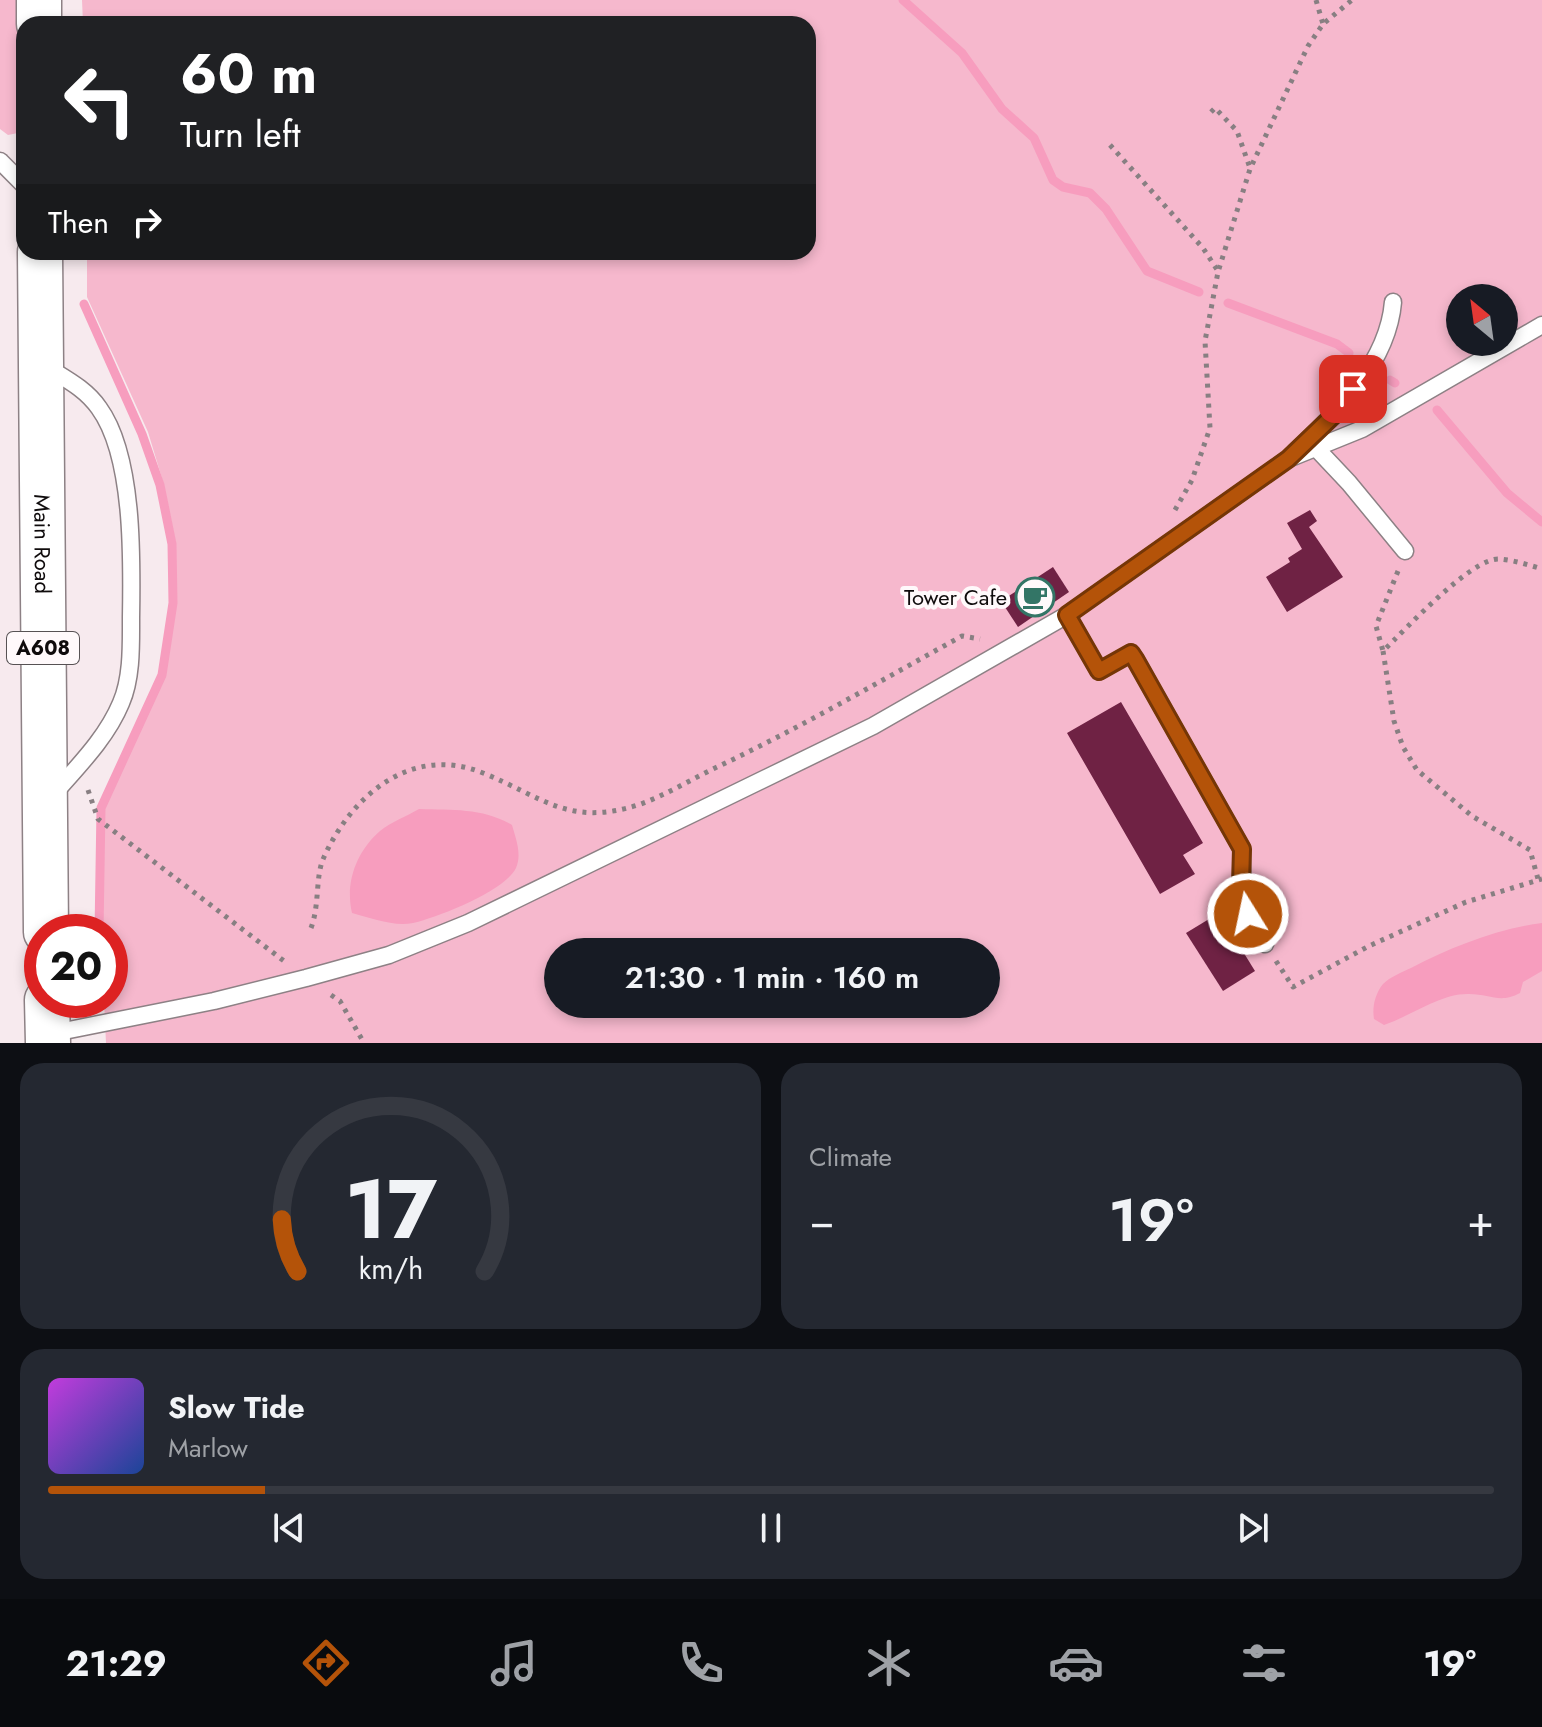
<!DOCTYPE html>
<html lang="en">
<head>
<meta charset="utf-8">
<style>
  body { margin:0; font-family:Jost,sans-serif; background:#242831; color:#f1f3f6; height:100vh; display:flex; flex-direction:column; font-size:30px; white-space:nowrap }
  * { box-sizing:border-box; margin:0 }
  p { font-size:26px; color:#9ea1a6 }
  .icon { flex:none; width:44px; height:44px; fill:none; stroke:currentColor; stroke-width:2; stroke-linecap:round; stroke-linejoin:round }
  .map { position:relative; height:1043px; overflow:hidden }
  .sheet { display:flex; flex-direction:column; gap:20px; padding:20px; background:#0d0f14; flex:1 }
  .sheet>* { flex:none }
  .banner { position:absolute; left:16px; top:16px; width:800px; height:244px; border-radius:24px; box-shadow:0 4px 12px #0003; background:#202124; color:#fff; overflow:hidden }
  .needle { width:52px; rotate:331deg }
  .tools { position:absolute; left:1446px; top:284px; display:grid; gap:16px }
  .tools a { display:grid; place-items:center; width:72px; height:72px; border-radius:50%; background:#171b24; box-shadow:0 4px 12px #0003; font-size:40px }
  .speed { position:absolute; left:24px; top:914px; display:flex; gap:16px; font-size:40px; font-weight:700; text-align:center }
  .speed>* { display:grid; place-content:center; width:104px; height:104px; border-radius:50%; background:#171b24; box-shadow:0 4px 12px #0003; line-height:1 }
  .speed .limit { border:12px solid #d22; background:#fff; color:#111 }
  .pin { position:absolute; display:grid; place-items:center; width:68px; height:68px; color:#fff; margin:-34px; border-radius:16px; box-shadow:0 4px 12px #0006 }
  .me { position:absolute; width:88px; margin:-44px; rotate:350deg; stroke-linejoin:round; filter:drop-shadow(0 0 6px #0008) }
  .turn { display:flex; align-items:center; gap:28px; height:168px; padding:0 32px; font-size:36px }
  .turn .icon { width:104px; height:104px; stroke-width:2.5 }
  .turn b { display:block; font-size:56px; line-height:68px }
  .then { display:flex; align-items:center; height:76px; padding:0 32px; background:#0003; gap:16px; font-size:30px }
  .big { font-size:60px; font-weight:600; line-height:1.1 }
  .sheet .card { flex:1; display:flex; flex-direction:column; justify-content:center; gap:12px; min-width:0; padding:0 28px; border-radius:24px; background:#242831 }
  .sheet .dial { align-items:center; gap:0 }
  .dial svg { height:208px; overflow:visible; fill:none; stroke:#363941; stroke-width:7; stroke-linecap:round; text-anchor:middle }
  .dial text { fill:#f1f3f6; stroke:none }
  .song { display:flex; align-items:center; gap:24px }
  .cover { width:96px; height:96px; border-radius:12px; background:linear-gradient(135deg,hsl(290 70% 55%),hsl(220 70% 35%)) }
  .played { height:8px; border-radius:4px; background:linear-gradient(90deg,#b45309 15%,#363941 15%) }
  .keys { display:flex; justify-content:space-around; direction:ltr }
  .heat { display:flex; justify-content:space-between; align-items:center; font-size:44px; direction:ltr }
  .sheet .tiles { flex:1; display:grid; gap:20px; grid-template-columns:1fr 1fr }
  .card:last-child { grid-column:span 2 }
  .trip { position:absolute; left:544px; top:938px; width:456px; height:80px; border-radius:40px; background:#171b24; box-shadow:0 4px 12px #0003; font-weight:600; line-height:80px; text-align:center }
  .menu { display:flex; height:128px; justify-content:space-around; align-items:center; background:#090b0e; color:#9ea1a6 }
  .menu .icon { width:56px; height:56px }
  .menu .on { color:#b45309 }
  .menu b { font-size:36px; color:#f1f3f6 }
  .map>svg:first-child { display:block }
</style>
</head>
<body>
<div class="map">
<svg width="1542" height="1043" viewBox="0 0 1542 1043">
  <rect width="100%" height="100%" fill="#f7eaee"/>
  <g fill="#f6b8cd" fill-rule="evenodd">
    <path d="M0,0H18L20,124L18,133L8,135L0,129Z"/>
    <path d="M82,0H1542V1043H106L104,1000H110V932H102V808L164,675L176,603V544L164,485L148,432L87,297V252H808V24H83ZM1460,298H1504V342H1460ZM558,952H986V1004H558Z"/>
  </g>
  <g fill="#f79dbe">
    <path d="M419,809C453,810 483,808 512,825C516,839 522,854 516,868C505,891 438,917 413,923C394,927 371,918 352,913C345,883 356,852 380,831C391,822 407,816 419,809Z"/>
    <path d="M1542,923V971L1523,982L1520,993C1500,1004 1490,994 1469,994C1441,993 1411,1016 1384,1025L1374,1019C1372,1007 1375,994 1383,984C1390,977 1402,972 1411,968C1452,947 1496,929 1542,923Z"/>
  </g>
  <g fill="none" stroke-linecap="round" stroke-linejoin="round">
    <g stroke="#f79dbe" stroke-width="9">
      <path d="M903,0L962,53L1002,109L1034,138L1053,180L1063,187L1090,193L1106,209L1147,271L1199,292"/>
      <path d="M1228,303L1337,344L1349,353"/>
      <path d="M84,304L142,434L160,485L172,544L173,603L162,675L101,808L99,932"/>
      <path d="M1390,380L1395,383"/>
      <path d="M1437,410L1507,493L1542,522"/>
    </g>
  </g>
  <g fill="#6f2244">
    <path d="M1310,510L1317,521L1309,527L1343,577L1287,612L1266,577L1290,562L1288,558L1302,549L1287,523Z"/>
    <path d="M1053,567L1069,592L1018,627L1001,601Z"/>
    <path d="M1121,702L1203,843L1183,855L1195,874L1160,894L1067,733Z"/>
    <path d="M1219,913L1255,971L1223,991L1186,933Z"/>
  </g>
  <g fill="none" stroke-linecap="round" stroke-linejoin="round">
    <g stroke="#8d8185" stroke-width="19">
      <g id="service">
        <path d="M0,161L24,185"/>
        <path d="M47,367C66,379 86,389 99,408C134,456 132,560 131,618C131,645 132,678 121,703C106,739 77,767 52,796"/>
        <path d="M1316,448L1349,483L1405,551"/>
        <path d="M1295,452C1337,412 1388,363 1393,302"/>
        <path d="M1067,615L1099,671L1131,653L1135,659L1242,849C1241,891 1244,907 1265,944"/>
        <path d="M49,1034L214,1001L306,978L389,955L468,923L873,726L1067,615L1288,459L1362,429L1542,325"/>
      </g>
    </g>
    <g stroke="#8d8185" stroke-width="47">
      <g id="primary">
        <path d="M39,24V0"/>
        <path id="s1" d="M40,252L46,932"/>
        <path d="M47,1000L48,1043"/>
      </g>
    </g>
    <g stroke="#887f82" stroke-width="5" stroke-dasharray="4 6" stroke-linecap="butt">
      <path d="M1316,0L1323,24"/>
      <path d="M1211,112L1215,108L1237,131L1250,168"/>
      <path d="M1110,145L1203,248L1218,271"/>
      <path d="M1175,510L1192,480L1210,428L1205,341L1218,272L1250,169L1308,46L1323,24L1352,0"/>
      <path d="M1398,571L1376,626L1383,651C1405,630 1471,558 1499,559C1513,560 1529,565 1542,569"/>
      <path d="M1383,651L1394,721L1403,747L1417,770L1472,816L1530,850L1538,879"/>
      <path d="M88,790L98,819L284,961"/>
      <path d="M311,928C320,904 315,876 324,857C352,795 412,744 483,773C543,797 568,827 638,805C664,796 690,780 715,768C800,728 880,681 962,636L980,639"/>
      <path d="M1276,961L1293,987L1369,946L1466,902L1542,879"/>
      <path d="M331,995L340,1001L364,1043"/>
    </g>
    <use href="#service" stroke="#fff" stroke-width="16"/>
    <use href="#primary" stroke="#fff" stroke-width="44"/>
  </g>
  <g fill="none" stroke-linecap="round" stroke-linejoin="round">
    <g stroke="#753606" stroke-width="20">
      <path id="route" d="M1248,914L1241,884L1242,849L1135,659L1131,653L1099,671L1067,615L1288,459L1336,413L1353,389"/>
    </g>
    <use href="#route" stroke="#b45309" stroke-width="14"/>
  </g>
  <defs>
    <g id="cafe-ring" transform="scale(2)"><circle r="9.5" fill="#fff9fb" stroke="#337566" stroke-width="1.5"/><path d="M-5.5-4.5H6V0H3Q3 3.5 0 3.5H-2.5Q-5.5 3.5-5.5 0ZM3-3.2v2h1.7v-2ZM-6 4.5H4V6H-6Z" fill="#337566"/></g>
  </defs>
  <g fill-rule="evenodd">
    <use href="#cafe-ring" x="1035" y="597"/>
  </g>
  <g text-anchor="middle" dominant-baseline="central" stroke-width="8" stroke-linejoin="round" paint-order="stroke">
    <rect fill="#fff9fb" stroke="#575254" stroke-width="2" x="7" y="632" width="72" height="32" rx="6"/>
    <g font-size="20" font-weight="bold" fill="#0f0b0c">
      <text x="43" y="648">A608</text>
    </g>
    <g font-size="22" fill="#0f0b0c" stroke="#fff9fb">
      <text stroke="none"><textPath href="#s1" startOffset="292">Main Road</textPath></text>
    </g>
    <g font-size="22" fill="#0f0b0c" stroke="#fff9fb" text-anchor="end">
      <text x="1007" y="597">Tower Cafe</text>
    </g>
  </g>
</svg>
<div class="tools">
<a><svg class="needle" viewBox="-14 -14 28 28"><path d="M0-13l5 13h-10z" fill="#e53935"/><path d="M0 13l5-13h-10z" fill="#9ea1a6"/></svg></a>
</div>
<div class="speed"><div class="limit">20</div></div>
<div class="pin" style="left:1353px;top:389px;background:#d93025"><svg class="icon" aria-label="arrive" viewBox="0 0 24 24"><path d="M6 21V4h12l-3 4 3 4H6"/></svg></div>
<svg class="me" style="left:1248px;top:914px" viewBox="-20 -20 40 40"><circle r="17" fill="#b45309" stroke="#fff" stroke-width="3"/><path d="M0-11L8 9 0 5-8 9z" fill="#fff"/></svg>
<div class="trip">21:30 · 1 min · 160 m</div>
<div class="banner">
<div class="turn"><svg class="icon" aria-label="left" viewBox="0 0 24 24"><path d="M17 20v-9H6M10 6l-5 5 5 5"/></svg><div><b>60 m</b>Turn left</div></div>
<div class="then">Then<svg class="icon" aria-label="right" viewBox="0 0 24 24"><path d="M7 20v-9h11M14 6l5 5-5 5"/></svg></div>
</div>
</div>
<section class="sheet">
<div class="tiles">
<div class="card dial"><svg viewBox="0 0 100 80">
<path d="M14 69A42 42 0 1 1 86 69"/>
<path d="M14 69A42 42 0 0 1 8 49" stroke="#b45309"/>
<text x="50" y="56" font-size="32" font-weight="700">17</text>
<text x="50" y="72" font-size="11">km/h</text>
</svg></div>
<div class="card"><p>Climate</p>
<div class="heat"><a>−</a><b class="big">19°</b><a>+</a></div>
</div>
<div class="card">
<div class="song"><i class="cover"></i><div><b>Slow Tide</b><p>Marlow</p></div></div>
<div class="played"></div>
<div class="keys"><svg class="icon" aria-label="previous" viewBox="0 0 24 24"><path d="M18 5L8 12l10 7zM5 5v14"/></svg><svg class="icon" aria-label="pause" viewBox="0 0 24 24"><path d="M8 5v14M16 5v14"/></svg><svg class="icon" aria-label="next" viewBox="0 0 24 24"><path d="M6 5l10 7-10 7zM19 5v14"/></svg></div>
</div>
</div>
</section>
<nav class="menu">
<b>21:29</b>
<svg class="icon on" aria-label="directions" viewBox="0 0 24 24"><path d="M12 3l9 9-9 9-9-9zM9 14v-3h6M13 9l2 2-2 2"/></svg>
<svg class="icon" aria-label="music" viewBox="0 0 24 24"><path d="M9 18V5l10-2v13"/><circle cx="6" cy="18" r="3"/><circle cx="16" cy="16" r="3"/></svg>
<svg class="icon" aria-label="phone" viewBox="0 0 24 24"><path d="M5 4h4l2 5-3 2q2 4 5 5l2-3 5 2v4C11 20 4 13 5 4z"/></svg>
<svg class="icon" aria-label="climate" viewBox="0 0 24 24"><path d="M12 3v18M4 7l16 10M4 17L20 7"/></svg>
<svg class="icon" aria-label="car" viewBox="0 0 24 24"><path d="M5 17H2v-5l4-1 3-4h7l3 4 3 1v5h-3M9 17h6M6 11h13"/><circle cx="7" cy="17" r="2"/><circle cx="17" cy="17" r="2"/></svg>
<svg class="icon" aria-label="filters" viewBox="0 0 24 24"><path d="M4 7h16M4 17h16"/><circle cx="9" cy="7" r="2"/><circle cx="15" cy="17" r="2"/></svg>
<b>19°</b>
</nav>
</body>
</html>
